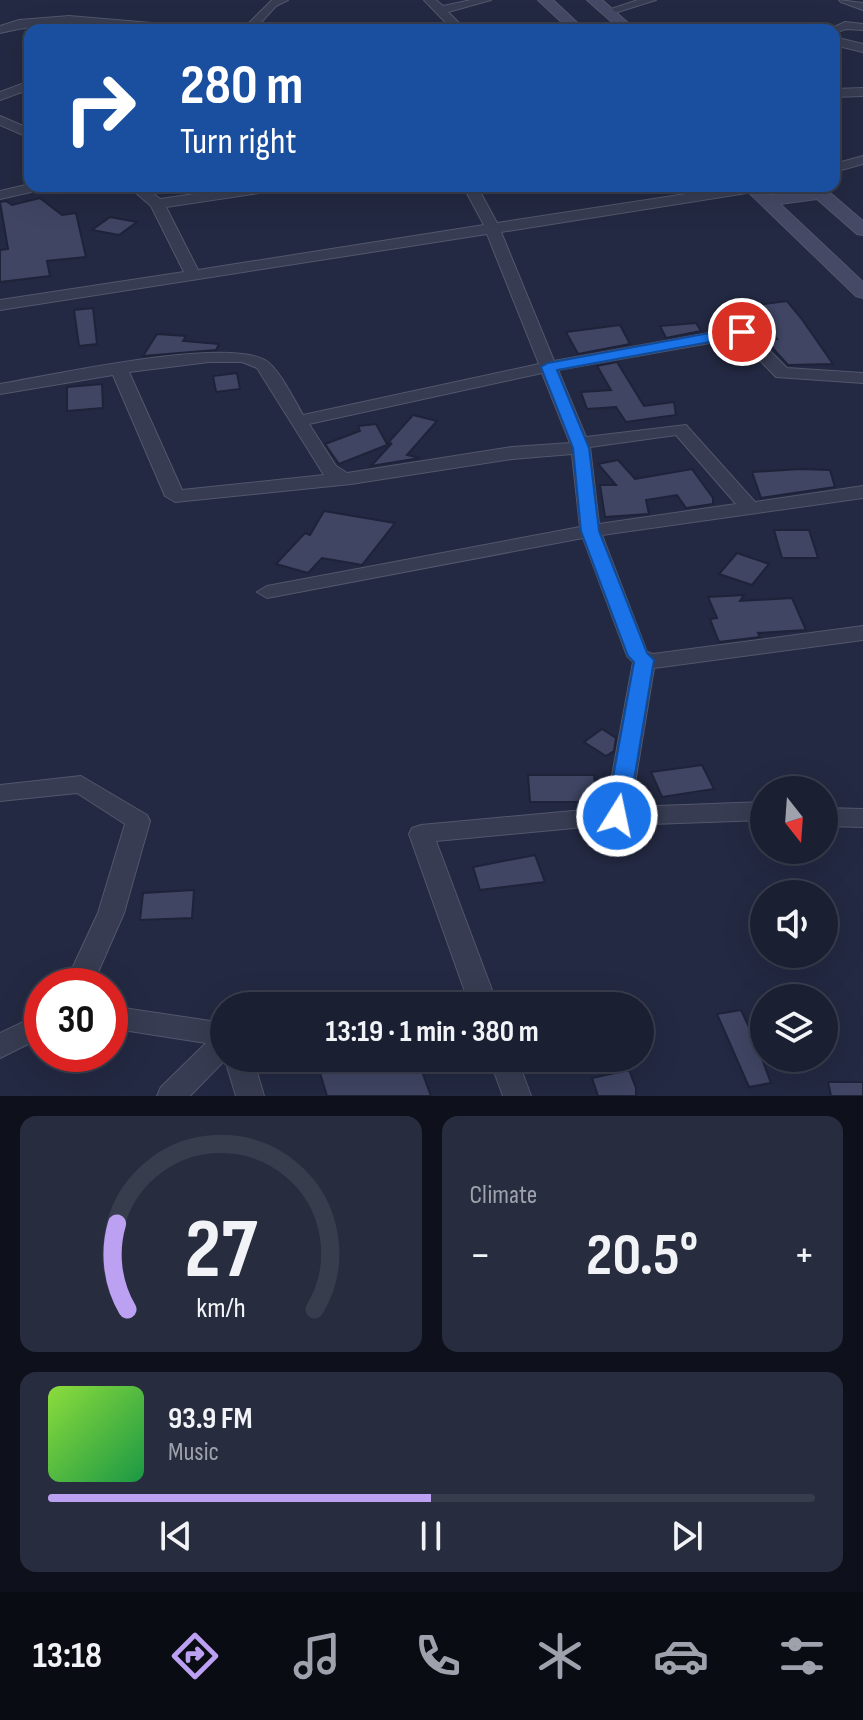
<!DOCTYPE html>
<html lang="en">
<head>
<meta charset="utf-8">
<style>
  body { margin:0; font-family:"Sofia Sans Condensed",sans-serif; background:#272c3e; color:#f1f3f6; height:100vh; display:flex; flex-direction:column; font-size:30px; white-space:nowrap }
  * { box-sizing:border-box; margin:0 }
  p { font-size:26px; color:#9fa2ac }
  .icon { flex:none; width:44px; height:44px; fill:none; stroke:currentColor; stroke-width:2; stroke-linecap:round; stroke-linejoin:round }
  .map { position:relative; height:1096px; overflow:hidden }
  .details { display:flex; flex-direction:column; gap:20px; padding:20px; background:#0e111c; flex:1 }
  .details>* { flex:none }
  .hud { position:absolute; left:24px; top:24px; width:816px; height:168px; border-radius:16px; box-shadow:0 8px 32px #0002,0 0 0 2px #383d4d; background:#1a4fa0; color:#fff; overflow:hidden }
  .needle { width:52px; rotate:163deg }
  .controls { position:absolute; left:750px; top:776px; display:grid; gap:16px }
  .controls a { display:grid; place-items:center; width:88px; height:88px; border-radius:50%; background:#1a1f32; box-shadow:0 8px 32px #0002,0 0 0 2px #383d4d; font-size:40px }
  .speed { position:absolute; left:24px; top:968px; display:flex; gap:16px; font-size:40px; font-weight:700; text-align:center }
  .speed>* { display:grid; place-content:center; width:104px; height:104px; border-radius:50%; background:#1a1f32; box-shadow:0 8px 32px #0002,0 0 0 2px #383d4d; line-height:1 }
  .speed .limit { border:12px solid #d22; background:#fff; color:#111 }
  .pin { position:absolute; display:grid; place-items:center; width:68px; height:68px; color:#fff; margin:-34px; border:4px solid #fff; border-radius:50%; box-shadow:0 2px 8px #0007 }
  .me { position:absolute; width:88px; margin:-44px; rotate:10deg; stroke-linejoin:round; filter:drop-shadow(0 0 6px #0008) }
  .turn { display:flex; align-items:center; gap:28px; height:168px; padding:0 24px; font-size:36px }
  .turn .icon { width:104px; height:104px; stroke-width:2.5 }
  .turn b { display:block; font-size:56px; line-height:68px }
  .big { font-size:60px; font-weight:700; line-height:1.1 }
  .details .card { flex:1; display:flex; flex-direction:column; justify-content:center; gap:12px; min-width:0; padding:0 28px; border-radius:16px; background:#272c3e }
  .details .dial { align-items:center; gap:0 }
  .dial svg { height:208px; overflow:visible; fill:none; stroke:#383d4d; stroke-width:7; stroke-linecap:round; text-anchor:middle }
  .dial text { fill:#f1f3f6; stroke:none }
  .song { display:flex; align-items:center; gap:24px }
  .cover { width:96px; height:96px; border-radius:12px; background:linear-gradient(135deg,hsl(90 70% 55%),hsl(140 70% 35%)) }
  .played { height:8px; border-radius:4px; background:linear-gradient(90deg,#bca0f2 50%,#383d4d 50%) }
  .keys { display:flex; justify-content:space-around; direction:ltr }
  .heat { display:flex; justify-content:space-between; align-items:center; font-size:44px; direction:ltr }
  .details .tiles { flex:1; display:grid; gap:20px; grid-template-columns:1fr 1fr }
  .card:last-child { grid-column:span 2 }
  .trip { position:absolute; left:210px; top:992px; width:444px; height:80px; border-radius:40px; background:#1a1f32; box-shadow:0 8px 32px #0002,0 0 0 2px #383d4d; font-weight:700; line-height:80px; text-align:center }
  .menu { display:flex; height:128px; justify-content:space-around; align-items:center; background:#0a0c14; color:#9fa2ac }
  .menu .icon { width:56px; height:56px }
  .menu .active { color:#bca0f2 }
  .menu b { font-size:36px; color:#f1f3f6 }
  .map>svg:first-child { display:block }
</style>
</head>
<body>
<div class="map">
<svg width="863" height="1096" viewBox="0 0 863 1096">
  <rect width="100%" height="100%" fill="#232942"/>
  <g fill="#3f4563" stroke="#1e2339" stroke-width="2">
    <path d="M40,198L62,215L76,213L86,257L47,261L50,276L0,282V250L8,249L0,202L6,201L12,205Z"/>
    <path d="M110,217L137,222L119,235L92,230Z"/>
    <path d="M787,301L801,318L833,364L788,365L777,353L767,340L777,339L749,306Z"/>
    <path d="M93,308L97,344L79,346L74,310Z"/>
    <path d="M696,323L701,331L666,338L660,326Z"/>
    <path d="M620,325L630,344L578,354L566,332Z"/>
    <path d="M157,334L186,336L183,341L219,344L216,350L143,356Z"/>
    <path d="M617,362L644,406L674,402L676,415L626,422L616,407L587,409L581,392L611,390L597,366Z"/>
    <path d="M237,373L240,389L216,392L213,376Z"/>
    <path d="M102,384L103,408L67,411V387Z"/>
    <path d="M413,415L437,421L407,455L420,458L371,466L392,443L339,464L325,444L360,431L358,426L376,424L387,444Z"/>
    <path d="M618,460L635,479L692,469L713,498V504L686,508L677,495L646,500L649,514L605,517L600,485H616L598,464Z"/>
    <path d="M800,469L830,470L835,487L761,498L752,472Z"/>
    <path d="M324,511L395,523L362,565L322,558L308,573L276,564L305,533L310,535Z"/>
    <path d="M774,530H809L818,558H782Z"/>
    <path d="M737,553L769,564L752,585L719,574Z"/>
    <path d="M744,595L740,601L792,598L806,630L758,633L760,637L719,642L710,619L717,618L708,597Z"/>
    <path d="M602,729L616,738L614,751L606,756L584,742Z"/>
    <path d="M702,765L714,789L662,797L651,772Z"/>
    <path d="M528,775H594L597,802H530Z"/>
    <path d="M535,855L545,882L480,890L473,867Z"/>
    <path d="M194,890L192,918L140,920L143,893Z"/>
    <path d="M741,1010L755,1040L771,1083L749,1087L717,1014Z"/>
    <path d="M326,1058H417L431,1096H327L316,1060Z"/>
    <path d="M629,1070L636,1088V1096H598L592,1078Z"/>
    <path d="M828,1082H863V1096H831Z"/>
  </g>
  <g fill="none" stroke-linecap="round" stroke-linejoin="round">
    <g stroke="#52576c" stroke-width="2">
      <g id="street">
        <path d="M272,0H288L276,6L254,30H242Z"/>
        <path d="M424,0H436L443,6L471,0H491L448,12L466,30H453Z"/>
        <path d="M638,0H656L608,15L602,12Z"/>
        <path d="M839,0L863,3V10L841,2Z"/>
        <path d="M69,16L199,27L205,30C135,30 68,15 0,33V26L19,20Z"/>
        <path d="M845,22L863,24V30L846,29L834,33V30H828Z"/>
        <path d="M834,37L863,44V52L834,45Z"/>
        <path d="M30,81V89L0,100V92Z"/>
        <path d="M863,88V96L834,97V89Z"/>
        <path d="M0,116L30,129V138L0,125Z"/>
        <path d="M863,156V164L834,172V164Z"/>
        <path d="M26,185L33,189L31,192L0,199V191Z"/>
        <path d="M128,186H144L160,199L250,186H286L279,190L166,207L198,270L484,225L463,186H477L497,223L738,186H759L758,191L753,192L501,232L554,361L742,327L748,329L787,368L863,373V383L776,377L738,338L558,370L586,437L686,425L755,502L863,486V498L602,535L647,652L653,654L863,626V640L654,668L631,807L764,802V820L595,826L436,841L498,1006H470L409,834L412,828L421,825L606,808L633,662L627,656L583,538L267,598L257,592L267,586L580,527L572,454L512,459L351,484L175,502L165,496L113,375L0,394V384C53,375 224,337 265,360C278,367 295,401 303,415L539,364L487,234L0,310V300L184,272L151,206ZM209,362H242L257,368L324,475L182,490L129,372ZM542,373L570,443L512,447L347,473L336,466L309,424ZM676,435L736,504L599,524L590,447Z"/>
        <path d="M81,776L147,815L150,821L124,913L92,986H64L98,913L125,824L77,793L0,801V785Z"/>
        <path d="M824,808L863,809V827L824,826Z"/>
        <path d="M110,1006L224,1023V1058H253L264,1096H236L225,1060L190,1096H157L161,1087L206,1043L110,1028Z"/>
        <path d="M42,1013V1037L0,1058V1033Z"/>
        <path d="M489,1058H517L531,1096H503Z"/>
      </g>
    </g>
    <g stroke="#52576c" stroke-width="2">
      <g id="secondary">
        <path d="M538,0H553L585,30H570Z"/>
        <path d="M587,0H602L636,30H621Z"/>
        <path d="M742,186H760L770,195L806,190L804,186H822L863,221V235L857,234L817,199L780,204L863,282V298L856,296Z"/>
      </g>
    </g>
    <use href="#street" fill="#373c52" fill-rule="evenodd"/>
    <use href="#secondary" fill="#454965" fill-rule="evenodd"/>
  </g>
  <path fill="#1a73e8" stroke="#114b97" stroke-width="2" d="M742,327L748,329V335L557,370L589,448L599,531L647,653L654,660L628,816L625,822H609L606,816L634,662L628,656L581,531L573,448L541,367L548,363Z"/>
</svg>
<div class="controls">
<a><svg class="needle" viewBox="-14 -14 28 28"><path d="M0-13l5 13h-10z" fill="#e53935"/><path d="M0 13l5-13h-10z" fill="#9fa2ac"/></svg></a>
<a><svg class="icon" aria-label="sound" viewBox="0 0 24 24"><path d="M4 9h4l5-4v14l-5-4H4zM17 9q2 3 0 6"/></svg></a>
<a><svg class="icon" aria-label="layers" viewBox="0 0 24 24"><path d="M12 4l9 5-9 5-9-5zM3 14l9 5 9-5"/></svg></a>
</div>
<div class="speed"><div class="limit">30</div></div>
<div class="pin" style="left:742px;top:332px;background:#d93025"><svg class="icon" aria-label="arrive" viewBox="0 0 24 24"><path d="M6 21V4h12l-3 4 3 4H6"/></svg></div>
<svg class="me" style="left:617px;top:816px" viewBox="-20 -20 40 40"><circle r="17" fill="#1a73e8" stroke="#fff" stroke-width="3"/><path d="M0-11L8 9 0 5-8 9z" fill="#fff"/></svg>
<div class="trip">13:19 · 1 min · 380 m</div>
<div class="hud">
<div class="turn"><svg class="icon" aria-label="right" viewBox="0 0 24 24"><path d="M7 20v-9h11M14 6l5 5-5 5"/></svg><div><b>280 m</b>Turn right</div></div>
</div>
</div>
<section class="details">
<div class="tiles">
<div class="card dial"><svg viewBox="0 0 100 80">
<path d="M14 69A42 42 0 1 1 86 69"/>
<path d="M14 69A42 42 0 0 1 10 36" stroke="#bca0f2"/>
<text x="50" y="56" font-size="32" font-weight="700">27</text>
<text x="50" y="72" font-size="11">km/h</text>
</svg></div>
<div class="card"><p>Climate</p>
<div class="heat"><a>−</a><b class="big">20.5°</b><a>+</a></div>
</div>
<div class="card">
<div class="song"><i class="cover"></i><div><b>93.9 FM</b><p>Music</p></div></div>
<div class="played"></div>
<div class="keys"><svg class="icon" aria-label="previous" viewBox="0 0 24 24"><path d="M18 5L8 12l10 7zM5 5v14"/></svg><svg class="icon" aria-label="pause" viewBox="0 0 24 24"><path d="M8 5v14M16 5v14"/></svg><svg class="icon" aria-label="next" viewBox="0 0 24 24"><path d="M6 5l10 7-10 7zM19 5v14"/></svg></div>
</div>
</div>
</section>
<nav class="menu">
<b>13:18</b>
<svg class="icon active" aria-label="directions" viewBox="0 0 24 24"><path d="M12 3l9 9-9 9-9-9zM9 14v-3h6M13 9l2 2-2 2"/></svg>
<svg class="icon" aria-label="music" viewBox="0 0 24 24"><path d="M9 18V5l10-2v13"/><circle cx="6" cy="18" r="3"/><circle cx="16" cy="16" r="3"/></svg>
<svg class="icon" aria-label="phone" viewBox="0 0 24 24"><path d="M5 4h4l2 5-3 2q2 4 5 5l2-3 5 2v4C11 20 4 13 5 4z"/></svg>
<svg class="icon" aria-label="climate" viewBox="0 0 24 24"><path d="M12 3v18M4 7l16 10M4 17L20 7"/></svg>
<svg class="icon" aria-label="car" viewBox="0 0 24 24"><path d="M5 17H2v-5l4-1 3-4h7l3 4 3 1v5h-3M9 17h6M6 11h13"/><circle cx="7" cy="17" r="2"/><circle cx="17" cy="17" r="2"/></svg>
<svg class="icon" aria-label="filters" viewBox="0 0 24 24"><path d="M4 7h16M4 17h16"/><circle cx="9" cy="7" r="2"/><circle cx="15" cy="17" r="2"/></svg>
</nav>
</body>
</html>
